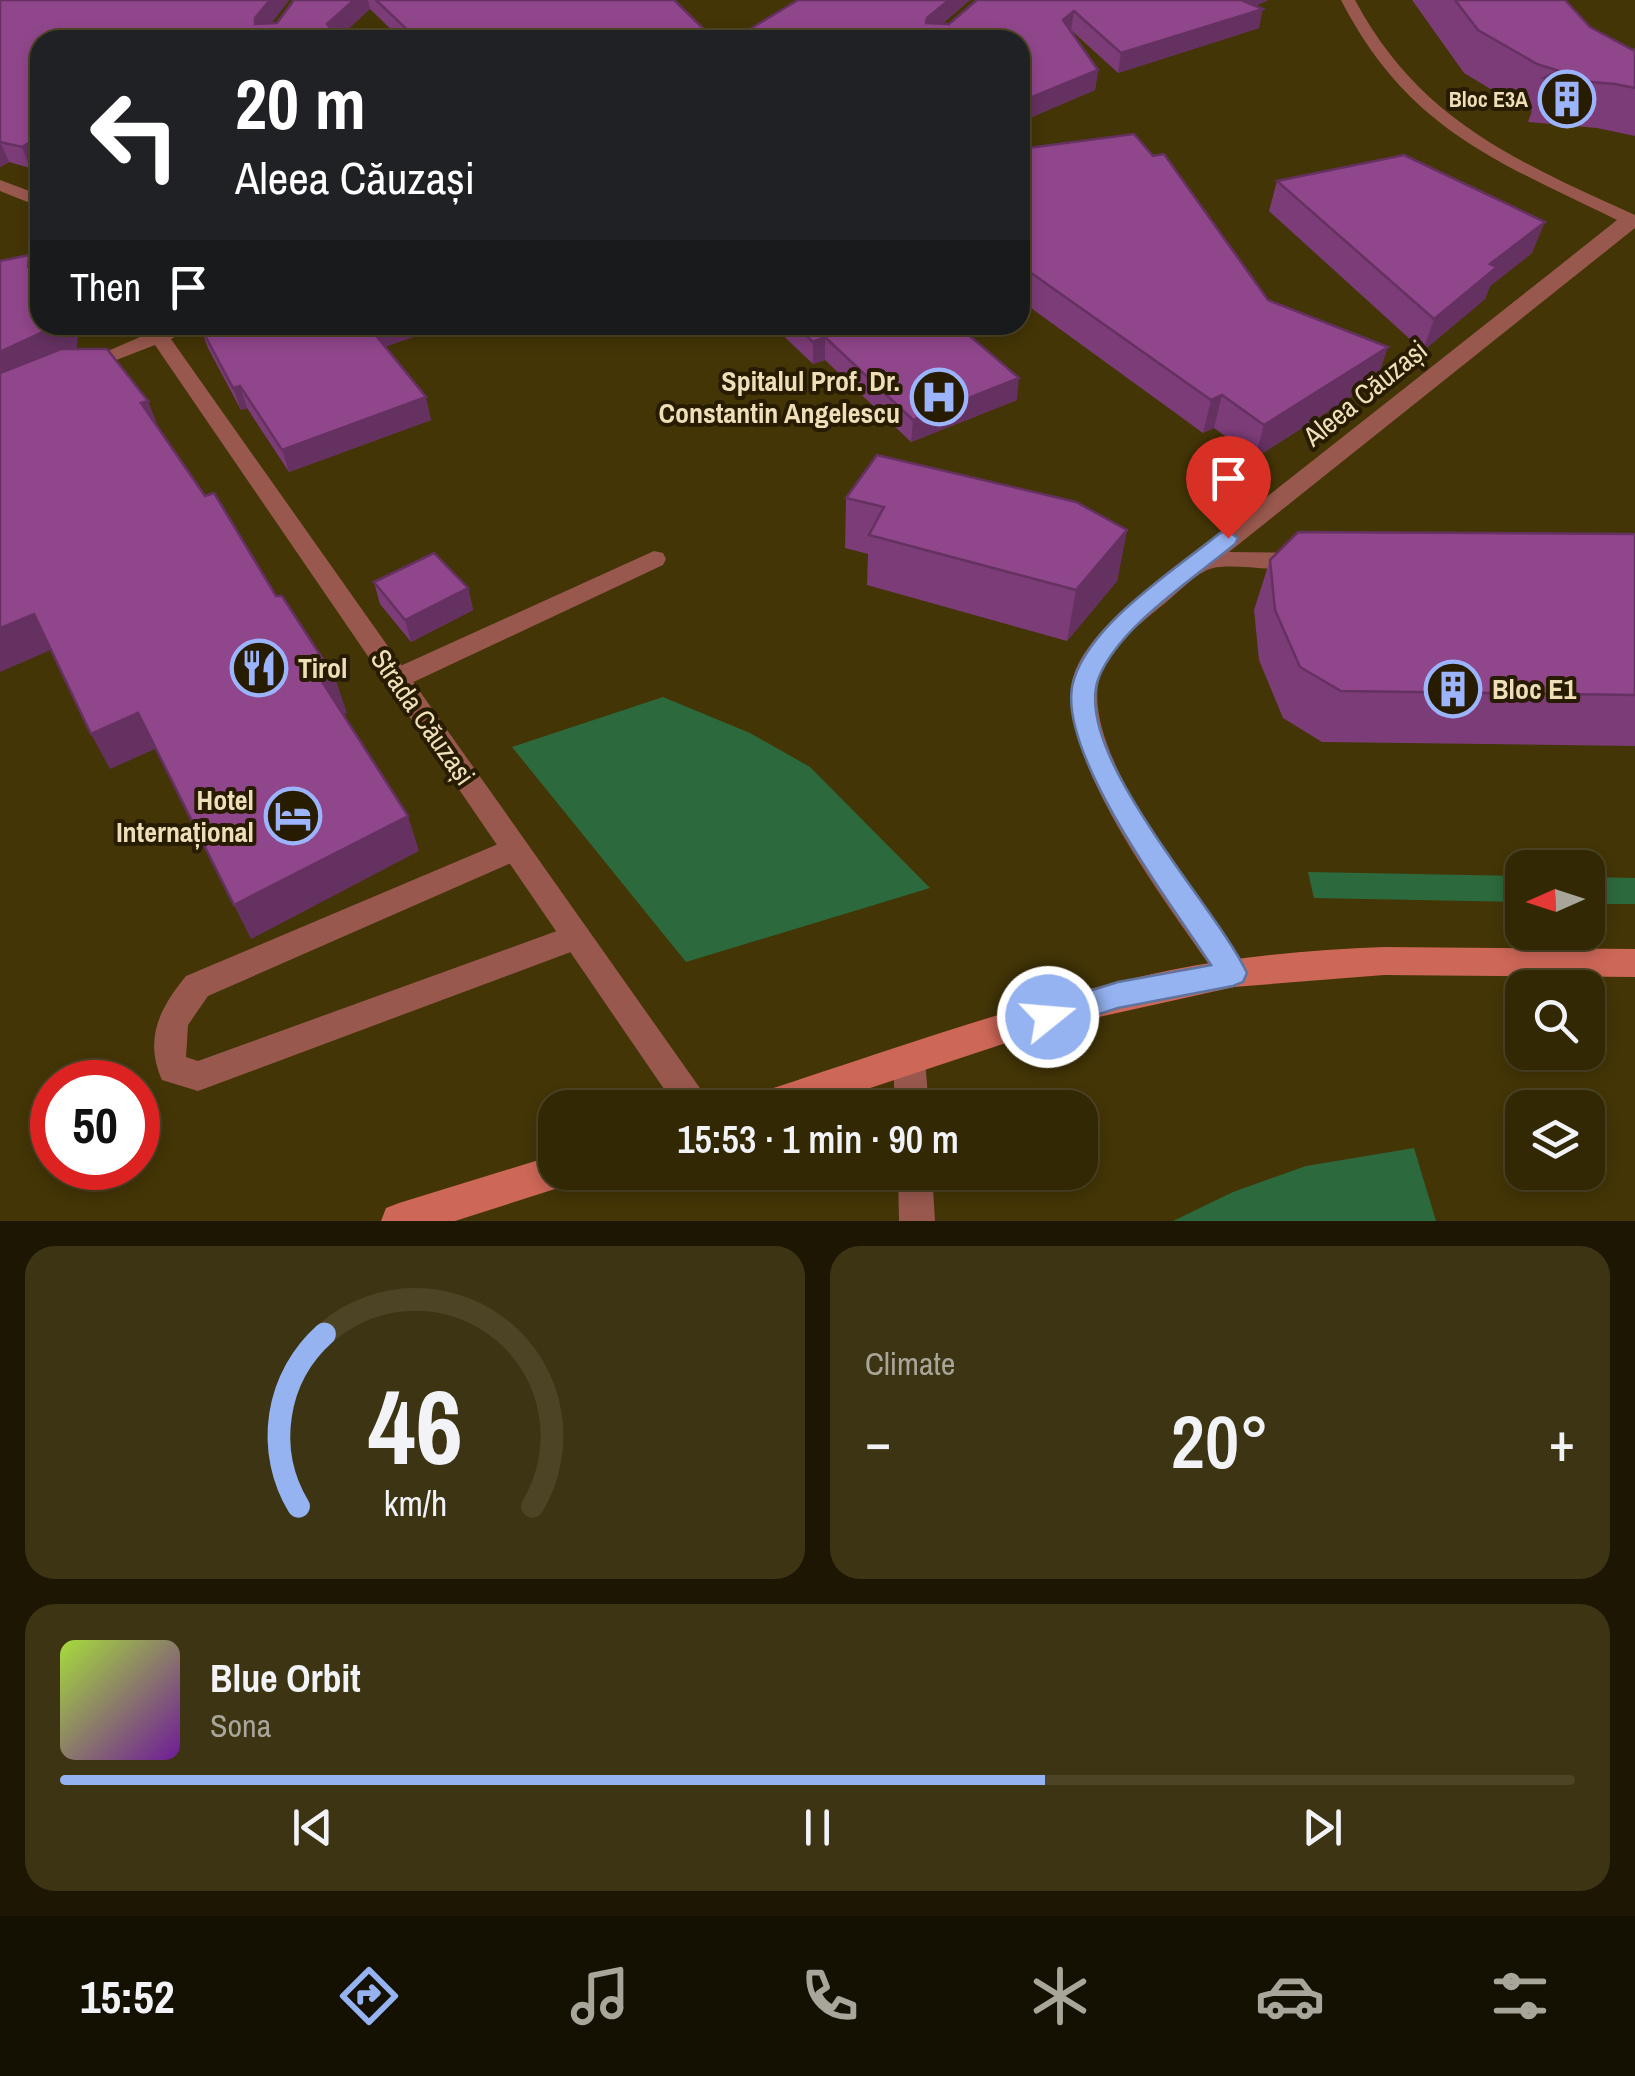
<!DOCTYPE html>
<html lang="en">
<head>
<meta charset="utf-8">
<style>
  body { margin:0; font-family:"Archivo Narrow",sans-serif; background:#3d3413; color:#f1f3f6; height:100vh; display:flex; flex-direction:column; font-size:38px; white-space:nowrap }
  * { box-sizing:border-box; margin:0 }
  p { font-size:32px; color:#a8a69a }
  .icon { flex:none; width:55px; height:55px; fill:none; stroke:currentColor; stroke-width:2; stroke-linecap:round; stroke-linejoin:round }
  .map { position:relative; height:1221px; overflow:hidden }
  .sheet { display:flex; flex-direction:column; gap:25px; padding:25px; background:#1c1602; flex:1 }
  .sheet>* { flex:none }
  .hud { position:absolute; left:30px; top:30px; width:1000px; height:305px; border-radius:30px; box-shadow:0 5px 15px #0003,0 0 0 2px #4d4426; background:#202124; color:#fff; overflow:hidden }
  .needle { width:65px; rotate:267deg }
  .tools { position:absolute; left:1505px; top:850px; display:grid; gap:20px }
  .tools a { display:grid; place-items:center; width:100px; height:100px; border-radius:20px; background:#322804; box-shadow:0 5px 15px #0003,0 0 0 2px #4d4426; font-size:50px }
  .speed { position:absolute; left:30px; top:1060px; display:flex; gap:20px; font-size:50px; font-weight:700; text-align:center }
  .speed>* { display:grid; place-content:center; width:130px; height:130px; border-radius:50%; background:#322804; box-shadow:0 5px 15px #0003,0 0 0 2px #4d4426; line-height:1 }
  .speed .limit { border:15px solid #d22; background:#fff; color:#111 }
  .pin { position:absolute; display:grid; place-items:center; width:85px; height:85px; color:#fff; margin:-102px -42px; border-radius:50% 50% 50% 0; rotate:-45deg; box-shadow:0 0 10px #0007 }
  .pin .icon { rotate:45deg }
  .me { position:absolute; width:110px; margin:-55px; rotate:73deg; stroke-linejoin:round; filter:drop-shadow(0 0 8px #0008) }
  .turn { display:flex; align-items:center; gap:35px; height:210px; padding:0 40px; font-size:45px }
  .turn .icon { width:130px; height:130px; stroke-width:2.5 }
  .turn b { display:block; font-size:70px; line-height:85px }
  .then { display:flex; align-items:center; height:95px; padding:0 40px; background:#0003; gap:20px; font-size:38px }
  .big { font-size:75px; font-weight:600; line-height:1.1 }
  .sheet .card { flex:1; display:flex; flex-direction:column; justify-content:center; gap:15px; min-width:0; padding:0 35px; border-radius:30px; background:#3d3413 }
  .sheet .dial { align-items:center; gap:0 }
  .dial svg { height:260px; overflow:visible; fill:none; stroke:#4d4426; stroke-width:7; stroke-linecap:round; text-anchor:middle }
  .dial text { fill:#f1f3f6; stroke:none }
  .song { display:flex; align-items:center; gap:30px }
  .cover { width:120px; height:120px; border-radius:15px; background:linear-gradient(135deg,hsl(80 70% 55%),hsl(280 70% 35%)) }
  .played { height:10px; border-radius:5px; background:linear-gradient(90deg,#95b2f1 65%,#4d4426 65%) }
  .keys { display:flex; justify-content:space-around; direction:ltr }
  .heat { display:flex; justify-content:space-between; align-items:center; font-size:55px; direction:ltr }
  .sheet .tiles { flex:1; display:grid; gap:25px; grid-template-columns:1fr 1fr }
  .card:last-child { grid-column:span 2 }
  .trip { position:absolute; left:538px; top:1090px; width:560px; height:100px; border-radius:30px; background:#322804; box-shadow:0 5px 15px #0003,0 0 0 2px #4d4426; font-weight:600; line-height:100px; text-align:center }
  .menu { display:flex; height:160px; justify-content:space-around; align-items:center; background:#141002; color:#a8a69a }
  .menu .icon { width:70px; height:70px }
  .menu .active { color:#95b2f1 }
  .menu b { font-size:45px; color:#f1f3f6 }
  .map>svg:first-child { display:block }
</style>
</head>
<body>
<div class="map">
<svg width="1635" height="1221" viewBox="0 0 1635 1221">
  <rect width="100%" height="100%" fill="#433506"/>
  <g fill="#2c693c">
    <path d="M663,697L750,733L810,767L930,888L686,962L512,747Z"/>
    <path d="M1308,872L1522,876V902L1314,898Z"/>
    <path d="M1588,877L1635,878V904H1588Z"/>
    <path d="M1414,1148L1436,1221H1173L1233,1192L1306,1166Z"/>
  </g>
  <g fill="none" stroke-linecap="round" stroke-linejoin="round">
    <g fill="#98584e" fill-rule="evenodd">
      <path d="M1341,0H1355C1419,120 1516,161 1635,215V228L1229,552L1304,553L1316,561L1313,567C1285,575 1227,560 1207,570C1190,578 1174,597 1159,608C1137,626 1109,649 1100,677C1077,749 1203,904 1244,963L1249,973L1244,983L1233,987L1222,983C1175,914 1060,767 1072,683C1076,657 1101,631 1118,614C1168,568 1225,530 1278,488C1391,399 1504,310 1617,220C1494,160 1407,128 1341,0Z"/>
      <path d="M654,551L663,553L666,559L663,565L405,686H387L383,679L387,672Z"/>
      <path d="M515,837L525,841L530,849L525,857L208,996L188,1025L186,1057L198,1061L576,924L587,928L591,937L587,946L198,1091L162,1080C144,1039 159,1009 186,976Z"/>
    </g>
    <g fill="#98584e" fill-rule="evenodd">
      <path d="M0,180L40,195V207L0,191Z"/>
      <path d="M141,325H197L171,339L714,1108H677L155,345L88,371H74L71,367L147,334Z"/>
    </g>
    <g fill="#98584e" fill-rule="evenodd">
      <path d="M909,1045L921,1049L925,1060L929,1108H895L893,1060L897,1049Z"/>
      <path d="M898,1172H932L935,1221H899Z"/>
    </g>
    <g fill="#cd6758" fill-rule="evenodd">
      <path d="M1384,947L1635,949V977L1384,975L1234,987L1054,1027L810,1108H744L749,1097L761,1092C897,1048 1031,999 1171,970C1241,956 1312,950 1384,947Z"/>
      <path d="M555,1155V1172H572L567,1184L555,1189L455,1221H381L386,1208L399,1203Z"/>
    </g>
  </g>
  <g fill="#7c3c78">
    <path d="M0,0H289L271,23H277L294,0H674L715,40H402L370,9L338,38L40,40V162L30,168L9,162L0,167Z"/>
    <path d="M798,0H970L942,24H949L977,0H1268L1255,6L1259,28L1118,73L1071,30L1098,70L1095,90L1020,122V40Z"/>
    <path d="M1412,0H1565L1590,27L1633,50L1635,49V136L1597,128L1528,122L1532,111L1522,108L1464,73Z"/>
    <path d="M1020,149L1268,300L1377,380L1255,458L1214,428L1203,433L1020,300Z"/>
    <path d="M1277,181L1532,253L1490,286L1485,299L1423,351L1269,211Z"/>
    <path d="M748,325H957L1017,400L911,442L825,360L813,364L772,325L755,331Z"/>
    <path d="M200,326L385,347L431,420L289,472L247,408L241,410L208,348Z"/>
    <path d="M846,498L1127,530L1117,581L1067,641L867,585L868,554L845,548Z"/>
    <path d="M1635,534V746L1322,742L1283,718L1259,660L1254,610L1270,560Z"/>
    <path d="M374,582L468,588L473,610L411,642L380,604Z"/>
  </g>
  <g fill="#653161">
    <path d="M270,0H289L260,38V40L255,18Z"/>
    <path d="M354,0H368L370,9L335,40L327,24Z"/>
    <path d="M949,0H970L926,37L927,18Z"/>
    <path d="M1234,0H1268L1231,16Z"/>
    <path d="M1263,9L1259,28L1118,73L1121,53Z"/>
    <path d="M1074,11L1071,30L1063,20Z"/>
    <path d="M1098,70L1095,90L1020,122V102Z"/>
    <path d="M40,136V162L30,168L22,147Z"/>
    <path d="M0,141L9,162L0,167Z"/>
    <path d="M1545,222L1532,253L1490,286L1485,299L1423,351L1434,319L1490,264Z"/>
    <path d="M58,325H79L76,358L0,394V352Z"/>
    <path d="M379,325H449L376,350L370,328Z"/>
    <path d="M754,325H772L755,331Z"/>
    <path d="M825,337V360L813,364V342Z"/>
    <path d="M1388,347L1377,380L1255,458L1264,425Z"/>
    <path d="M1019,378L1017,400L911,442L913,420Z"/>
    <path d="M240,386L247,408L241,410L233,388Z"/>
    <path d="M1222,395L1214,428L1203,433L1211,400Z"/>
    <path d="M426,397L431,420L289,472L282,450Z"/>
    <path d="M148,401L162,436L141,403Z"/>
    <path d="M1127,530L1117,581L1067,641L1076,590Z"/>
    <path d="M468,588L473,610L411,642L405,620Z"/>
    <path d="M34,614L53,649L0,672V628Z"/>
    <path d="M335,678L347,713L336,718L323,683Z"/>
    <path d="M138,713L155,749L110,769L91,734Z"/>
    <path d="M408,816L419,851L251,939L234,905Z"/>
  </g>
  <g fill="#90468b" stroke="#653161" stroke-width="2.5">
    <path d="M0,0H270L255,18V24L277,23L294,0H354L327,24L340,40H40V136L22,147L0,142Z"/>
    <path d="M376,0H674L715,40H418Z"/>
    <path d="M798,0H949L927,18L926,23L949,24L977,0H1241L1263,9L1121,53L1074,11L1063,20L1098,70L1020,102V40H732Z"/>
    <path d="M1455,0H1565L1590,27L1633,50L1635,49V88L1615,84L1544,78L1559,71L1537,64L1478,30Z"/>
    <path d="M1134,134L1153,156L1164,154L1268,300L1388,347L1264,425L1222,395L1211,400L1020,265V149Z"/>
    <path d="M1404,155L1545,222L1490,264L1497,267L1434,319L1277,181Z"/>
    <path d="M29,255L28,267L40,266V325H58L0,352V261Z"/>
    <path d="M203,325H379L370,328L426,397L282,450L240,386L233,388L200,326Z"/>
    <path d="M795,325H957L1019,378L913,420L825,337L813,342Z"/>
    <path d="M61,349H107L148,401L141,403L205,496L214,493L276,596H282L335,678L323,683L408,816L234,905L138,713L91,734L34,614L0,628V373Z"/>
    <path d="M877,455L1076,502L1127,530L1076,590L869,535L884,507L846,498Z"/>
    <path d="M1298,532L1635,534V695L1341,691L1300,667L1275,610L1270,560Z"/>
    <path d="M434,553L468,588L405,620L374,582Z"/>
  </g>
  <path fill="#95b2f1" stroke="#61749d" stroke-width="2.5" d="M1228,531L1238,538L1235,544C1193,579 1120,626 1099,677C1069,751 1216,906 1247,973L1243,982L1233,986L1118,1008L1048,1030L1038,1026L1034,1017L1038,1007L1118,982L1211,965C1173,906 1051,747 1074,679C1092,622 1175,570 1220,533Z"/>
  <defs>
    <g id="building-ring" transform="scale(2.875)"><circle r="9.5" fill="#281c00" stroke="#9cb4fd" stroke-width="1.5"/><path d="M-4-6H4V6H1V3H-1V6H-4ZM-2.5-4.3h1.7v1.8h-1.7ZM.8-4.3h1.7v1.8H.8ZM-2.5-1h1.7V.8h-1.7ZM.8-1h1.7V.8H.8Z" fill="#9cb4fd"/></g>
    <g id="hospital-ring" transform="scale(2.875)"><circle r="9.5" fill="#281c00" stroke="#9cb4fd" stroke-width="1.5"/><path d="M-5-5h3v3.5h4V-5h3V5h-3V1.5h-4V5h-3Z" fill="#9cb4fd"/></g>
    <g id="restaurant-ring" transform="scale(2.875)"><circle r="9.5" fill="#281c00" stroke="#9cb4fd" stroke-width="1.5"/><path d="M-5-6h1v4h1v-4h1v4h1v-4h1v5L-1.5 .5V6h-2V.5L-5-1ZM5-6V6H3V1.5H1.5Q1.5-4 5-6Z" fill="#9cb4fd"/></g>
    <g id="hotel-ring" transform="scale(2.875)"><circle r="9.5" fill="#281c00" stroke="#9cb4fd" stroke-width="1.5"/><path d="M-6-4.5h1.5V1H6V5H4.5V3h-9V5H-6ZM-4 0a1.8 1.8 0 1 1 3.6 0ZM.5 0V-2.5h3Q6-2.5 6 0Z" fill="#9cb4fd"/></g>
  </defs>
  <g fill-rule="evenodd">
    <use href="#building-ring" x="1567" y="99"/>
    <use href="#hospital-ring" x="939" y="397"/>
    <use href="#restaurant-ring" x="259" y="668"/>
    <use href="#building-ring" x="1453" y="689"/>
    <use href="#hotel-ring" x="293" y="816"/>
  </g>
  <g text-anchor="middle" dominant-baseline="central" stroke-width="8" stroke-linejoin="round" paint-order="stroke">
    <g font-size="22" font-weight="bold" fill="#eedfb9" stroke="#281c00" text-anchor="end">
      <text x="1528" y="99">Bloc E3A</text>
    </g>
    <g font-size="28" font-weight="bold" fill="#eedfb9" stroke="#281c00" text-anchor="end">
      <text x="900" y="381">Spitalul Prof. Dr.<tspan x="900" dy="32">Constantin Angelescu</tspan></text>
      <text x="298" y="668" text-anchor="start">Tirol</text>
      <text x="1492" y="689" text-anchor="start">Bloc E1</text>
      <text x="254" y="800">Hotel<tspan x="254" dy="32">Internațional</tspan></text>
    </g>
    <g font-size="28" fill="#eedfb9" stroke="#281c00">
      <text transform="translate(1365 393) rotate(-39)">Aleea Căuzași</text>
      <text transform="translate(423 717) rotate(55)">Strada Căuzași</text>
    </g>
  </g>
</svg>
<div class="tools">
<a><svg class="needle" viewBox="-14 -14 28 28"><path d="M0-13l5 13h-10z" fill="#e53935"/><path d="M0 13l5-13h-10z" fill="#a8a69a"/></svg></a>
<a><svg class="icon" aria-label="search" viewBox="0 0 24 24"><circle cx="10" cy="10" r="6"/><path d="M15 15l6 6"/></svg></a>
<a><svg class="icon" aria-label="layers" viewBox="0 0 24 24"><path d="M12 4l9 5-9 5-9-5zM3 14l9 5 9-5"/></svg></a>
</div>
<div class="speed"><div class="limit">50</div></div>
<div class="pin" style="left:1228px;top:538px;background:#d93025"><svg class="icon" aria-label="arrive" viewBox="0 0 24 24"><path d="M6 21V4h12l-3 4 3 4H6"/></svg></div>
<svg class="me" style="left:1048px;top:1017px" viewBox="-20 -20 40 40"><circle r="17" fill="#95b2f1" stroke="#fff" stroke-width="3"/><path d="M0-11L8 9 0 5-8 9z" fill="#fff"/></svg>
<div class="trip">15:53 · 1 min · 90 m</div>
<div class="hud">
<div class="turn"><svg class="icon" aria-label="left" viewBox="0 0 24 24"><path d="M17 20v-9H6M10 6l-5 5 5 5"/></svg><div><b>20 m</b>Aleea Căuzași</div></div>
<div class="then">Then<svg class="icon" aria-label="arrive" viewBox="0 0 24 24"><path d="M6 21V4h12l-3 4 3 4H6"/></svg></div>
</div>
</div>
<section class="sheet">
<div class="tiles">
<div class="card dial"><svg viewBox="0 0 100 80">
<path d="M14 69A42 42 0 1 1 86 69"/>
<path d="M14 69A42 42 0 0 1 22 16" stroke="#95b2f1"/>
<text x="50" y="56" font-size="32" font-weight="700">46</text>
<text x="50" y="72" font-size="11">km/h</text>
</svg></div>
<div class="card"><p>Climate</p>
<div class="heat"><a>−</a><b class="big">20°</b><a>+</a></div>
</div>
<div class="card">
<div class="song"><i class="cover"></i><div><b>Blue Orbit</b><p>Sona</p></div></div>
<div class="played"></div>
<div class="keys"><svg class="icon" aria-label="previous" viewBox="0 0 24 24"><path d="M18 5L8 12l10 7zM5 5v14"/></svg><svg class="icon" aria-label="pause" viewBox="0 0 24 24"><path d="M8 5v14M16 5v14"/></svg><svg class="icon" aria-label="next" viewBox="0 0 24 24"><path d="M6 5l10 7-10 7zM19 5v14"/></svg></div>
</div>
</div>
</section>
<nav class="menu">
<b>15:52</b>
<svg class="icon active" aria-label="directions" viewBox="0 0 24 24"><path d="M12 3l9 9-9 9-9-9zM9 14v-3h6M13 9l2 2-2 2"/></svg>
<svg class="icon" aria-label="music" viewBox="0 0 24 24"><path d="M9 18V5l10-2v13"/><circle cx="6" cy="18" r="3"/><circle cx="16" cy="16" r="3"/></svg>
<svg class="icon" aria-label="phone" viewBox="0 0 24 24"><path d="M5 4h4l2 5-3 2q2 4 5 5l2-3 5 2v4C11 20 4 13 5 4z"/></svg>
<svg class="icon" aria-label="climate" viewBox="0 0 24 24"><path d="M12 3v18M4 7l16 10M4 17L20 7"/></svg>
<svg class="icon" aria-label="car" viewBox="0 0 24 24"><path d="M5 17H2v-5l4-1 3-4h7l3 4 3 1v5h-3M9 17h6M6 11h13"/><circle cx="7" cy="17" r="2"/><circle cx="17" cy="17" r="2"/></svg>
<svg class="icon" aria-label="filters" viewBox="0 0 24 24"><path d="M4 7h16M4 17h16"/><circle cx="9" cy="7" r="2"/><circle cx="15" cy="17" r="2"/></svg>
</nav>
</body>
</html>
